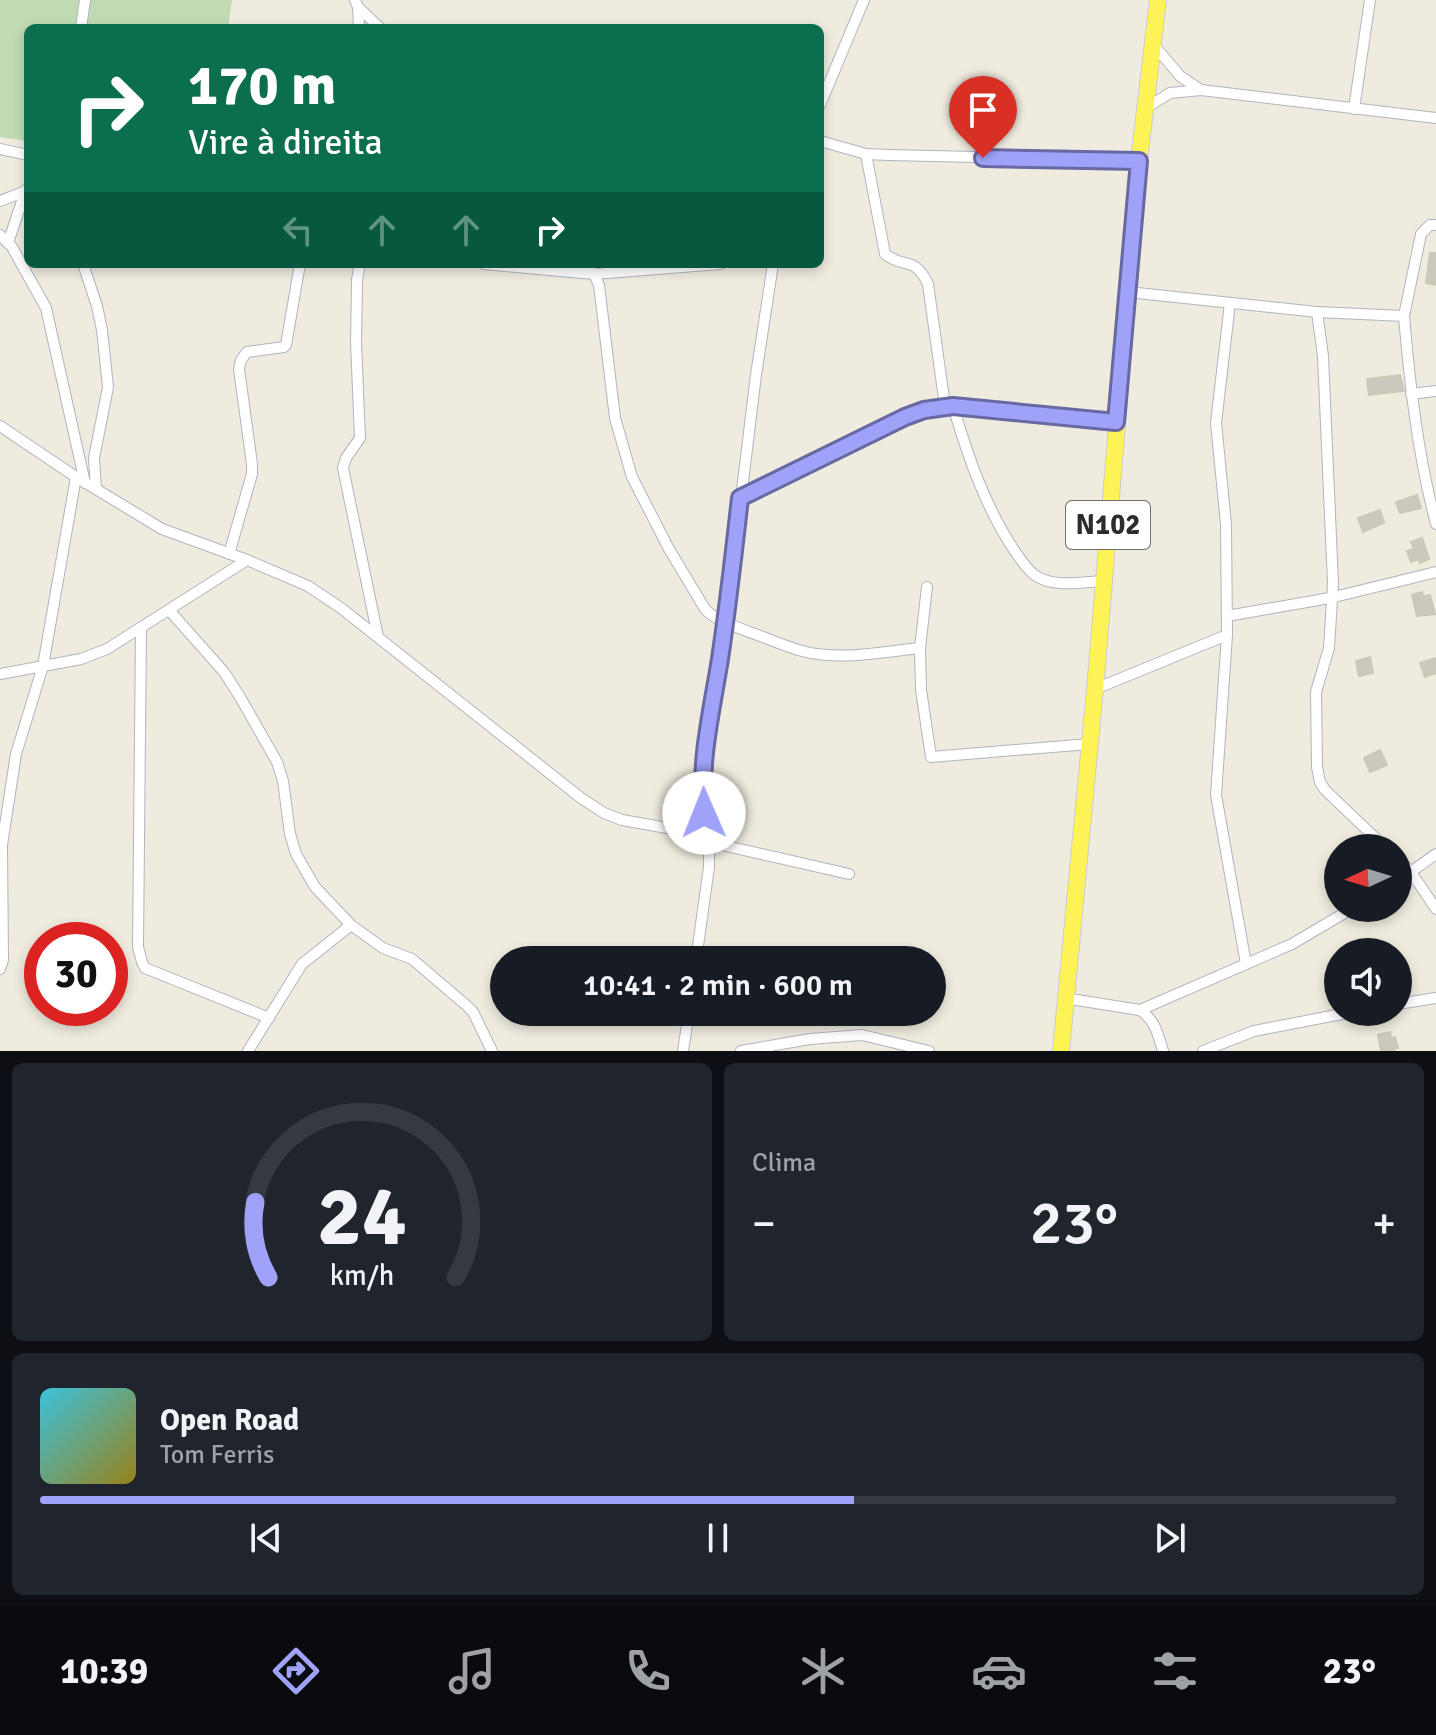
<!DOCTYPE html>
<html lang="pt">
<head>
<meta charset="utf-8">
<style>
  body { margin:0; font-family:Signika,sans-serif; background:#20242c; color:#f1f3f6; height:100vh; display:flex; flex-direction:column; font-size:30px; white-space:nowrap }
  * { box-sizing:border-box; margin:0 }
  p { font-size:26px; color:#9ea1a6 }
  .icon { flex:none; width:44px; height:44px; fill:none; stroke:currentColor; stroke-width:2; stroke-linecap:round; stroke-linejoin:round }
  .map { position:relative; height:1051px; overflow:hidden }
  .sheet { display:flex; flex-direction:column; gap:12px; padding:12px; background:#0d0f14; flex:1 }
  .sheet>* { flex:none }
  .guide { position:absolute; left:24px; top:24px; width:800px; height:244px; border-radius:12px; box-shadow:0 4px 12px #0003; background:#0b6e4f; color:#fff; overflow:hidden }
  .needle { width:52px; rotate:266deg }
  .fabs { position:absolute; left:1324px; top:834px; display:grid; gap:16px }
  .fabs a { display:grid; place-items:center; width:88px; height:88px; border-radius:50%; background:#171b24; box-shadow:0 4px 12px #0003; font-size:40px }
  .speed { position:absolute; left:24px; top:922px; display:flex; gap:16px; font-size:40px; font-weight:700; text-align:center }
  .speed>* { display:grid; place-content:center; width:104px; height:104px; border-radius:50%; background:#171b24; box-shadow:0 4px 12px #0003; line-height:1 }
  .speed .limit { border:12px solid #d22; background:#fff; color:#111 }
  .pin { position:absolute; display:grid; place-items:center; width:68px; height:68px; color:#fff; margin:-82px -34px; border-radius:50% 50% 50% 0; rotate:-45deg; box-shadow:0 0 8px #0007 }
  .pin .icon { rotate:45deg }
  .me { position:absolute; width:88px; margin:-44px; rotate:359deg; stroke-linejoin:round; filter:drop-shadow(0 0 6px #0008) }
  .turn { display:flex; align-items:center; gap:28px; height:168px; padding:0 32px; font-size:36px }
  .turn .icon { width:104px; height:104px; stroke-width:2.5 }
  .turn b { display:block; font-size:56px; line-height:68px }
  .lanes { display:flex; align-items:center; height:76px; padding:0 32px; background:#0003; justify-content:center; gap:40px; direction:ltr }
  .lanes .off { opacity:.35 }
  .big { font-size:60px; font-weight:600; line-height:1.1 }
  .sheet .card { flex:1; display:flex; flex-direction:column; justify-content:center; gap:12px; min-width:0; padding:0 28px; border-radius:12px; background:#20242c }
  .sheet .dial { align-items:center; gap:0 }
  .dial svg { height:208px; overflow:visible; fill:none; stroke:#363941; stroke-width:7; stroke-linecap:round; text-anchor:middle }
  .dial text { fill:#f1f3f6; stroke:none }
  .song { display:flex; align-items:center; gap:24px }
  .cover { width:96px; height:96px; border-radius:12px; background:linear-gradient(135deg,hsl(190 70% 55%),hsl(50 70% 35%)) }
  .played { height:8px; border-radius:4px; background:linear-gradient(90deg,#a0a2fa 60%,#363941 60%) }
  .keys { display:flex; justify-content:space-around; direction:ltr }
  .heat { display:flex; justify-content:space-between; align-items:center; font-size:44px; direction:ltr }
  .sheet .tiles { flex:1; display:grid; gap:12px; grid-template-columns:1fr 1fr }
  .card:last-child { grid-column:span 2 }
  .trip { position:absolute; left:490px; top:946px; width:456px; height:80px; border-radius:40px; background:#171b24; box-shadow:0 4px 12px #0003; font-weight:600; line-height:80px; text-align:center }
  .menu { display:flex; height:128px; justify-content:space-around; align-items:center; background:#090b0e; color:#9ea1a6 }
  .menu .icon { width:56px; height:56px }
  .menu .active { color:#a0a2fa }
  .menu b { font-size:36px; color:#f1f3f6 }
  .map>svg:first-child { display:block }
</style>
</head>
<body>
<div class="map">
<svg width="1436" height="1051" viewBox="0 0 1436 1051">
  <rect width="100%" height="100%" fill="#efebdf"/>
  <path fill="#c0dbb4" d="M0,0H232L228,28H28V141L0,137Z"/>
  <g fill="#cbc9bd" stroke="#cbc8b8" stroke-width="2">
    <path d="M1430,253H1436V285L1426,283Z"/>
    <path d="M1400,375L1404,391L1369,395L1367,379Z"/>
    <path d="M1417,495L1421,508L1400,513L1396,502Z"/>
    <path d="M1380,510L1384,523L1363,532L1358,518Z"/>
    <path d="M1422,538L1429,559L1420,563L1418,559L1411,562L1407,551L1414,549L1411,542Z"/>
    <path d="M1422,592L1423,596L1430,595L1435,614L1417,616L1412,595Z"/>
    <path d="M1370,657L1373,673L1359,676L1356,661Z"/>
    <path d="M1436,658V673L1425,677L1420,663Z"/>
    <path d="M1380,750L1387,765L1370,772L1364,758Z"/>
    <path d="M1338,864V898H1337L1326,868Z"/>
    <path d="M1390,1032L1391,1038L1395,1037L1398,1048L1393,1049L1394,1051H1381L1378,1035Z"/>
  </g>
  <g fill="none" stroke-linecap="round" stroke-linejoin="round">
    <g stroke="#b2b3c1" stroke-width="12">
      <g id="minor">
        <path d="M355,0L358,7L380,28"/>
        <path d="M358,7L359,28"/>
        <path d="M81,28L85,0"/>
        <path d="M1153,44L1180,76L1199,89"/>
        <path d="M820,105L864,0"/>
        <path d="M1146,108L1170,93L1201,90L1436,118"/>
        <path d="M1354,109L1370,0"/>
        <path d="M820,141L866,154L889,155L1139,161"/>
        <path d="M0,149L28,155"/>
        <path d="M866,154L885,254C905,270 913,254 928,284L945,406"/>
        <path d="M0,201L26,191"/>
        <path d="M0,235L12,247L46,308L85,483"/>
        <path d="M8,243L25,192L28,188"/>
        <path d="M83,264L97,306L102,330L108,387L94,458L96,489"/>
        <path d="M360,264L357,280L356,343L360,438L346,458L343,468L378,637"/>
        <path d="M484,264L594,274L720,264"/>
        <path d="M584,264L594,274L599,285L615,418L632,477L669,549L705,609C716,621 735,626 749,632C767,638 784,646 802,651C840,661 882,652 920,648"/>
        <path d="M1128,292L1317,312L1404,316L1421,234L1430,225H1436"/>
        <path d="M1230,303L1216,423L1226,524L1227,635L1216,795L1246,964"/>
        <path d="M1317,312L1323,356L1333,583L1329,648L1316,692L1317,767L1320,782L1325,790L1386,848"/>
        <path d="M1404,316C1410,386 1418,456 1436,524"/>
        <path d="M1411,394L1436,391"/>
        <path d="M953,406C968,457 986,509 1016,553C1022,561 1028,571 1036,576C1055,588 1082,582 1103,581"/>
        <path d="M0,426L76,477L162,529L247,560L308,586L341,608L581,798L604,813L622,820L690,832L709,842L849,874"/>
        <path d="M740,498L905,417L924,410L953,406L1116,422"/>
        <path d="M229,554L252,474V464L239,369L241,360L247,352L284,347L286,345L300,264"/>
        <path d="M927,587L920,648L921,690L931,757L1089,744"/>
        <path d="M169,610L224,672L240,697L277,762L283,781L290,834L296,854L315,887L351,925L383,948L412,959L466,1005L473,1012L492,1051"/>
        <path d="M1227,616L1330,598L1436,572"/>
        <path d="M141,629L138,947L142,962L145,968L269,1018"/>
        <path d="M0,674L81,659L107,649L247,560"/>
        <path d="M1095,689L1227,635"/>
        <path d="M1398,859L1411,872L1436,909"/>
        <path d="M1398,881L1436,854"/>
        <path d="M696,960L709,867V842L702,792L704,765L726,621L756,375L773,264"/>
        <path d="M0,969L3,960L2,845L16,754L43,666L76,477"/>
        <path d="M1064,998L1140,1010C1155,1020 1158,1034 1163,1051"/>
        <path d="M1398,1004L1436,998"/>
        <path d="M1140,1010L1292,944L1353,908"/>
        <path d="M248,1051L302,964L351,925"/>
        <path d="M683,1051L689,1012"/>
        <path d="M741,1051L810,1039L862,1035L929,1051"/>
        <path d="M1203,1051L1254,1031L1352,1012"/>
      </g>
    </g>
    <g stroke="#cdcdcd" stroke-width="18">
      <path id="primary" d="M1061,1051L1095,689L1139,161L1158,0"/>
    </g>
    <use href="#minor" stroke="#fff" stroke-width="10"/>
    <use href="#primary" stroke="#fdf356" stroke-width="16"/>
  </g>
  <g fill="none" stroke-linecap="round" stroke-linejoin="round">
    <g stroke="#6869a2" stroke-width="20">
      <path id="route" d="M704,813C699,762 712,709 720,659C728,605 734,552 740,498L905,417L924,410L953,406L1116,422L1139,161L983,158"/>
    </g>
    <use href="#route" stroke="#a0a2fa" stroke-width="14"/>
  </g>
  <g text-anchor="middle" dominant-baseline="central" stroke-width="8" stroke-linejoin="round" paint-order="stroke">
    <rect fill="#fff" stroke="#6c6c6c" stroke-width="2" x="1066" y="501" width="84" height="48" rx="6"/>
    <g font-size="28" font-weight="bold" fill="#2d2d2d">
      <text x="1108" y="525">N102</text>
    </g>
  </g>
</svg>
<div class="fabs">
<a><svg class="needle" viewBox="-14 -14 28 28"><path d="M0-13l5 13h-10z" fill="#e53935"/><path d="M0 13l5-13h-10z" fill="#9ea1a6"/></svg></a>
<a><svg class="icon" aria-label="sound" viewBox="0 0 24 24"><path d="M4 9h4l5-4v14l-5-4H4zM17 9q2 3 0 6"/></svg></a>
</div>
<div class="speed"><div class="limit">30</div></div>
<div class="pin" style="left:983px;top:158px;background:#d93025"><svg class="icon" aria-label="arrive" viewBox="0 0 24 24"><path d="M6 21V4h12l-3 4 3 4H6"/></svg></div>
<svg class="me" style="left:704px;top:813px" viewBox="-20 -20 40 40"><circle r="19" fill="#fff"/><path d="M0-13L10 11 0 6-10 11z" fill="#a0a2fa"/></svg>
<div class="trip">10:41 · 2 min · 600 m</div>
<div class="guide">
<div class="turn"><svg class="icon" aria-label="right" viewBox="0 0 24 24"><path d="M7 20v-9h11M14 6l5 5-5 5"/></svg><div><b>170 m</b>Vire à direita</div></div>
<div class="lanes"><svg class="icon off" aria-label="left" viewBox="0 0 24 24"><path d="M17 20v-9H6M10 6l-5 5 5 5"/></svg><svg class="icon off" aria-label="ahead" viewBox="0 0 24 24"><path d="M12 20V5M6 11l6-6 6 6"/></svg><svg class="icon off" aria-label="ahead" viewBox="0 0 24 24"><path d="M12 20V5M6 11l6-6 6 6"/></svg><svg class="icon" aria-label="right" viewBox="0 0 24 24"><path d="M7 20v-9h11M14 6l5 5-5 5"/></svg></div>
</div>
</div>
<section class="sheet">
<div class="tiles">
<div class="card dial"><svg viewBox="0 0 100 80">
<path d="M14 69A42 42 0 1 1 86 69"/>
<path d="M14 69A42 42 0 0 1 9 40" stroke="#a0a2fa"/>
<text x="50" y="56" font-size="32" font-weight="700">24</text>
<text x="50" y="72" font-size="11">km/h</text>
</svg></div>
<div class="card"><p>Clima</p>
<div class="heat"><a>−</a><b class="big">23°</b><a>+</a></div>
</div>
<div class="card">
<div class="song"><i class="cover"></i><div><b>Open Road</b><p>Tom Ferris</p></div></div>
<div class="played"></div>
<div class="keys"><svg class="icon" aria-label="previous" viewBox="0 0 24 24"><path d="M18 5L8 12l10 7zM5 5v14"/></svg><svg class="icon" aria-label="pause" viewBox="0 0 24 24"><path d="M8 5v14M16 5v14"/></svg><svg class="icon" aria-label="next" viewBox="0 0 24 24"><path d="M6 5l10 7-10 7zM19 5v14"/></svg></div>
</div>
</div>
</section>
<nav class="menu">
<b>10:39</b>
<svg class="icon active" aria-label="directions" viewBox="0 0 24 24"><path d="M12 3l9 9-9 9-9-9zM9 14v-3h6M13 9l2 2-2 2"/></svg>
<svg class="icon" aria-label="music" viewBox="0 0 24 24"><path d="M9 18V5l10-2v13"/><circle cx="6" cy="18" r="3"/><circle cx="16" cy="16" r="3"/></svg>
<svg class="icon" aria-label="phone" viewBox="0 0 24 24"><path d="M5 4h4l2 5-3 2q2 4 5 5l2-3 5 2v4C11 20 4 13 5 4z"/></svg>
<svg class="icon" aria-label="climate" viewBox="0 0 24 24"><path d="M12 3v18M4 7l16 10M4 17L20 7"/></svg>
<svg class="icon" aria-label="car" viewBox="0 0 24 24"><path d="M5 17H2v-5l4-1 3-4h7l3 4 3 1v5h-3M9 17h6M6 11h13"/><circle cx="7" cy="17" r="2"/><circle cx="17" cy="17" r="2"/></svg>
<svg class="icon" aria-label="filters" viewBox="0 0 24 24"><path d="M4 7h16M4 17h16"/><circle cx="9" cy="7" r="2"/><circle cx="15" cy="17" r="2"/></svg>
<b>23°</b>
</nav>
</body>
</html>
